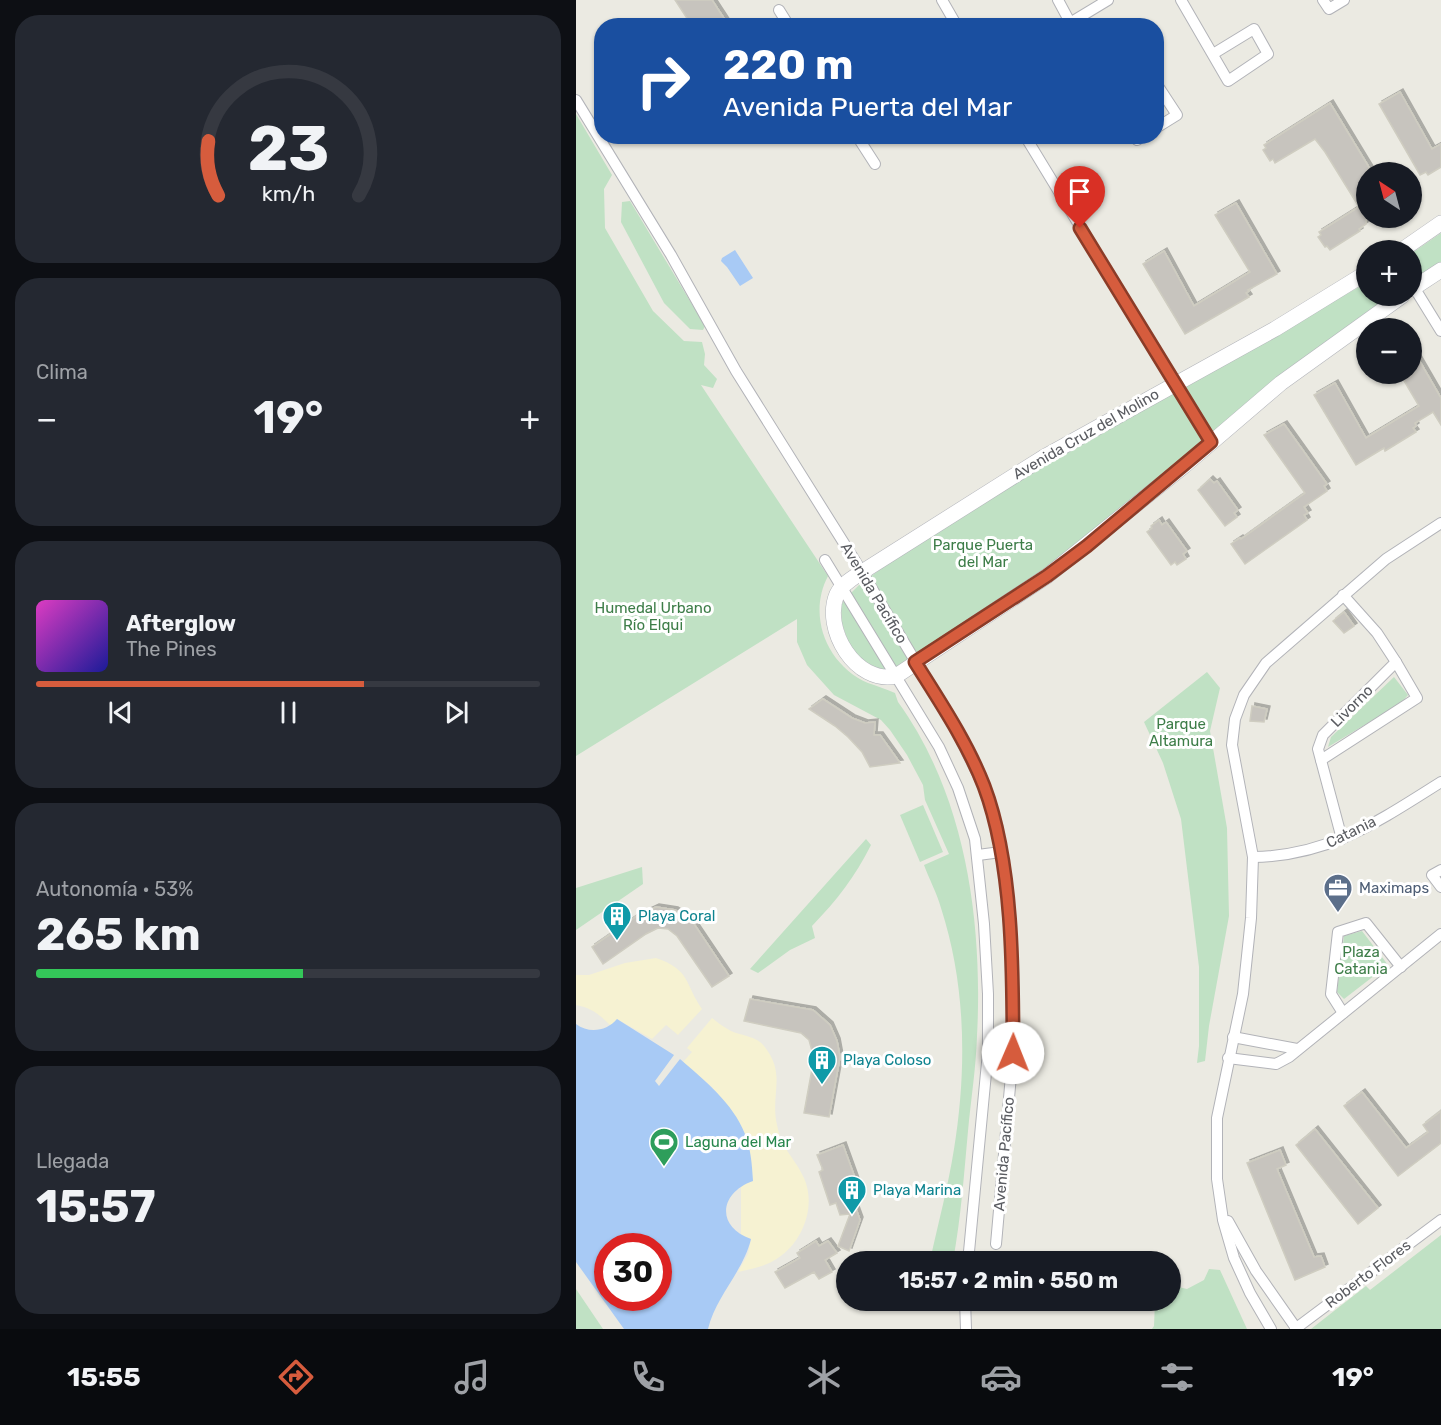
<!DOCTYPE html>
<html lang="es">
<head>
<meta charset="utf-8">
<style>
  body { margin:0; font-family:Rubik,sans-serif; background:#242831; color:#f1f3f6; height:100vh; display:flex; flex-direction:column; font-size:22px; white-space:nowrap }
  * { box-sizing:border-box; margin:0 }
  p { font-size:20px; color:#9ea1a6 }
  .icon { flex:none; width:33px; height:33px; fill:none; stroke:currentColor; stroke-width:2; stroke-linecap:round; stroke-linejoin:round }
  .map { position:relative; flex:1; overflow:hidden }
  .details { display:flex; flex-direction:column; gap:15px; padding:15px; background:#0d0f14; width:576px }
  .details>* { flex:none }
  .hud { position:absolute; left:18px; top:18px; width:570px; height:126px; border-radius:24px; box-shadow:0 2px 4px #0004; background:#1a4fa0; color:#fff; overflow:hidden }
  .needle { width:39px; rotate:324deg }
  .buttons { position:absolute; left:780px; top:162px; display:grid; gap:12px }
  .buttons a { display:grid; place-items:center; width:66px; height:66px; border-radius:50%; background:#171b24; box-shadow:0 2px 4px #0004; font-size:30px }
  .speed { position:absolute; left:18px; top:1233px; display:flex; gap:12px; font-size:30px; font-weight:700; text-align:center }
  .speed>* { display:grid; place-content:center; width:78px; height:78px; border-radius:50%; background:#171b24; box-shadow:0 2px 4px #0004; line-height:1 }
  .speed .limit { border:9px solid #d22; background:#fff; color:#111 }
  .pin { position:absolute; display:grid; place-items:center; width:51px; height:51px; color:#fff; margin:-62px -26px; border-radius:50% 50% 50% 0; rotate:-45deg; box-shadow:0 0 6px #0007 }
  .pin .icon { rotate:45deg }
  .me { position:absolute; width:66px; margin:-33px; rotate:1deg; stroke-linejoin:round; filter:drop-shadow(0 0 4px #0008) }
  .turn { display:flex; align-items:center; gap:21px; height:126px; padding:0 30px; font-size:27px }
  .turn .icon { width:78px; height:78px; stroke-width:2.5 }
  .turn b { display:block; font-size:42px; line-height:51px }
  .big { font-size:45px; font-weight:700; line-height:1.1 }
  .details .widget { flex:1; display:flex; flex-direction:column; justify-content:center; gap:9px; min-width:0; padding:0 21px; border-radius:24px; background:#242831 }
  .details .dial { align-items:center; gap:0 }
  .dial svg { height:156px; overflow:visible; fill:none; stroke:#363941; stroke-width:7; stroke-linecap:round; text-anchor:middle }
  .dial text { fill:#f1f3f6; stroke:none }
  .song { display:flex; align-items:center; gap:18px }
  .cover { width:72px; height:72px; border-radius:9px; background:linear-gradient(135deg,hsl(310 70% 55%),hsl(240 70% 35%)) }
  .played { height:6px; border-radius:3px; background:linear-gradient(90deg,#d65c3d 65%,#363941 65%) }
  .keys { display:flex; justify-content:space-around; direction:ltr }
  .heat { display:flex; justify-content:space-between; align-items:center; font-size:33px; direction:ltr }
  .charge { height:9px; border-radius:4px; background:linear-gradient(90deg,#34c759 53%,#363941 0) }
  .trip { position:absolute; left:260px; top:1251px; width:345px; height:60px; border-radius:30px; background:#171b24; box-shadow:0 2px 4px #0004; font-weight:700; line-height:60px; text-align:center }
  .tab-bar { display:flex; height:96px; justify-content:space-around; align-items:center; background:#090b0e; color:#9ea1a6 }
  .tab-bar .icon { width:42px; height:42px }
  .tab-bar .on { color:#d65c3d }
  .tab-bar b { font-size:27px; color:#f1f3f6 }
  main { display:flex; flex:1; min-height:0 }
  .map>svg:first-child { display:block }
</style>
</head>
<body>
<main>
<section class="details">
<div class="widget dial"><svg viewBox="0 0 100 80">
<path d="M14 69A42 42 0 1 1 86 69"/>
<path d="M14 69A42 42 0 0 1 9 41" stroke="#d65c3d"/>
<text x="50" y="56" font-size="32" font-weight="700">23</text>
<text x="50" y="72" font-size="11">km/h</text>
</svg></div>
<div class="widget"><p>Clima</p>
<div class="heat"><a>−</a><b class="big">19°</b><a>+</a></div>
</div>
<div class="widget">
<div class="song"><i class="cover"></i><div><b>Afterglow</b><p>The Pines</p></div></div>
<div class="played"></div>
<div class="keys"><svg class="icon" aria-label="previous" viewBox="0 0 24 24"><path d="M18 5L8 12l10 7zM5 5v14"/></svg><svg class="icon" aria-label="pause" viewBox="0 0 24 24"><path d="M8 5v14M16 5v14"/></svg><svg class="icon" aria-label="next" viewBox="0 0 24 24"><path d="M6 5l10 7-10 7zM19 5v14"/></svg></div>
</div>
<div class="widget"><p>Autonomía · 53%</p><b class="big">265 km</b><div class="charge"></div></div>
<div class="widget"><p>Llegada</p><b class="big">15:57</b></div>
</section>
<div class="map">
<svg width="865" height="1329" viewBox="0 0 865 1329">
  <defs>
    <filter id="shadow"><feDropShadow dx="3" dy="-3" stdDeviation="0" flood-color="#0004"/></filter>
  </defs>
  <rect width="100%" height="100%" fill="#ebeae2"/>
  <g fill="#c0e1c4">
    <path d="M0,114L36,175L28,189L29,228L77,311L108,341L126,342L129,354L128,365L141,379L137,388L125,385L252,576C231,616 251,665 292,683C301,686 310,689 319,693L322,702C390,796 407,922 401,1036C400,1068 395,1099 392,1131C388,1174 385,1218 377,1261H354C362,1224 372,1187 378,1149C391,1069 390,985 365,908C361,893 353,879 348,865L373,854L349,800L347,785L331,755L314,730L305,720L258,695L231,665L221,642V619L0,756Z"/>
    <path d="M54,201L129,326L127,330L114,329L88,303L45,222L46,202Z"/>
    <path d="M865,233V262L836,280V253Z"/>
    <path d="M790,283V296H813L701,377L603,461L468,570L320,668L302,671L281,656L272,641L266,624L265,606L269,599L284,584L381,514Z"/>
    <path d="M631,672L644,688L634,731L651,828L653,916L633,1026L629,1061L621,1063L623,1046V967L605,819L587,763L568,722Z"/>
    <path d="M818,677L832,695L825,703L752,747L755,737Z"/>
    <path d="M347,805L367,852L344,862L324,815Z"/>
    <path d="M290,839L295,845C279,877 261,900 236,926L239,938L214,950L182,973L174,969Z"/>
    <path d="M66,867L67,884L0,930V888Z"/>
    <path d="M786,931L812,965L768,999L761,992L768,936Z"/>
    <path d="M865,1235V1329H735L790,1286L794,1290Z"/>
    <path d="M633,1269L644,1270L671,1329H576L578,1326L579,1301L594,1300V1285L611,1289L628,1280Z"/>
    <path d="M0,1289L27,1329H0Z"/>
  </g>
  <g fill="#f6f2d2">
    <path d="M80,958C115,970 108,983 126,1009L102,1035L90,1025L76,1039L41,1019L35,1026C24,1015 16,1008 0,1005V975H13L49,963Z"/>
    <path d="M136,1018C142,1023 148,1027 155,1031C166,1036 181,1036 188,1046C211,1075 194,1093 201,1125C206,1150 219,1158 228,1178C241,1207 226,1246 197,1261C187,1267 174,1269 162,1272L172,1254L175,1239L165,1236V1185L151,1105L136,1087L107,1062L116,1052L111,1048Z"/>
  </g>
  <g fill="#a8caf5" fill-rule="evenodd">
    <path d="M159,250L177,278L164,286L151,267L145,261L146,258Z"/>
    <path d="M41,1019L98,1055L79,1081L83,1086L104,1059C128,1080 157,1103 169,1134C175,1149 176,1165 177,1181C143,1193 140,1227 175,1239C167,1272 140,1296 132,1329H48L0,1262V1024C13,1034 31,1031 41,1019ZM32,1246H82V1298H32Z"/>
  </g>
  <g fill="#c7c4be" stroke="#cfcdc1" stroke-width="1.5" filter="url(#shadow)">
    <path d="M99,0H136L153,26H116Z"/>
    <path d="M824,92L856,149L865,144V167L852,175L850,172L844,175L803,104Z"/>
    <path d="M754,103L794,169L790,171V224L783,229L784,231L754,250L751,246L749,247L742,237L745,235L743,232L783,207L749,152L739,139L699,163L697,159L694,161L687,150L690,148L688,145Z"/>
    <path d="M660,203L701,274L672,290L673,291L670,293L673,297L609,334L567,264L588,251L618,306L674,272L639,215Z"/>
    <path d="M836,348L865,398V425L857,412L839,423L840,426L837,428L840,432L809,451L808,448L780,465L738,395L759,383L790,438L843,406L824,374H836Z"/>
    <path d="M708,424L751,484L748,486L751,491L728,507L732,513L728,515L731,520L669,564L655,544L664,538L665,539L729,493L688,435Z"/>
    <path d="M634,479L638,483L641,481L662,510L658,513L661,517L649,526L622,490Z"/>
    <path d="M583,520L586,525L590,522L611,551L607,554L610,559L601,565L599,562L595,565L571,532L576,528L575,526Z"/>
    <path d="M768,612L778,626L768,633L757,621Z"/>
    <path d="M247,699L276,718L289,723L299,722L298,735H304L324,763L294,767L286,752L272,737L259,726L233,709Z"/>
    <path d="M676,706L691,709L688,722L674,721Z"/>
    <path d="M80,907L99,910L116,921L153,976L136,987L101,936L92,929L82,928L70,934L27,964L16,947L61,916Z"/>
    <path d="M174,999L237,1010L254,1025L261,1041L264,1057L253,1117L228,1113L238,1058L233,1040L225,1033L168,1021Z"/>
    <path d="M786,1092L830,1148L852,1132L847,1125L865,1111V1143L822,1176L768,1106Z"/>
    <path d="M739,1129L802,1208L782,1224L720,1145Z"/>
    <path d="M267,1145L284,1192L275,1195L284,1220L273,1251L262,1246L274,1214L264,1215L260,1203L254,1205L243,1172L247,1170L241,1155Z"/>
    <path d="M704,1150L710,1165L701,1169L738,1257L745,1256L749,1267L719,1280L671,1163Z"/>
    <path d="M240,1241L243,1246L252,1241L261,1253L249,1260L256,1272L243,1279L238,1272L209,1288L199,1272L224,1258L221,1253Z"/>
  </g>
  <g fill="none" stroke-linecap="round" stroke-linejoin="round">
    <g stroke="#b2b3b8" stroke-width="12">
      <g id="street">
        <path d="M366,0L381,26"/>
        <path d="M482,0L496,26"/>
        <path d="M605,0L652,81L692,54L678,29L637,54"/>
        <path d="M747,0L753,9L768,0"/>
        <path d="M203,10L213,26"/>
        <path d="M489,26L532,0"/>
        <path d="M580,83L601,115L580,128"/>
        <path d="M0,100L95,255L160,371L286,572L378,726L408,787L418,817L425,852L430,883L436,965L437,1053L420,1244"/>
        <path d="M281,136L299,164"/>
        <path d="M449,136L635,442"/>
        <path d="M559,136L561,140L567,136"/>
        <path d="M836,284L865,331"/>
        <path d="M249,560L363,747L382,788L399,839L408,924L412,994V1052L392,1262"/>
        <path d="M745,760L841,698L820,662"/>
        <path d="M766,839L742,749L747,735L820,662L801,633L767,595"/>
        <path d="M402,855L425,852"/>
        <path d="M677,857C753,856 803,821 865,782"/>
        <path d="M865,870L856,875L865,887"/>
        <path d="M767,1013L755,994L762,932L790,923L825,967"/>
        <path d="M657,1037L721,1049"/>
        <path d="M412,1052L437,1053"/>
        <path d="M652,1058L700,1064L713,1057L865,934"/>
        <path d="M652,1221L680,1271L720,1328"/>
        <path d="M389,1300L390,1329"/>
        <path d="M695,1329L674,1293L658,1258L647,1220L641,1179V1118L667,994L675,918L677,857L656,745L659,719L668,695L690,663L810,559L865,523"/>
        <path d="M719,1329L865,1220"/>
      </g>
    </g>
    <g stroke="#b3b5bb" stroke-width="16">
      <g id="secondary">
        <path d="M826,250L865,223"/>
        <path d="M790,273L699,329L468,457L286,572C277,578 266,584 261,594C246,629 280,685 320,676L471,576L608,466L705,383L826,296"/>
        <path d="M836,289L865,270"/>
      </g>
    </g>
    <use href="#street" stroke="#fff" stroke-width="10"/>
    <use href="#secondary" stroke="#fff" stroke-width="15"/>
  </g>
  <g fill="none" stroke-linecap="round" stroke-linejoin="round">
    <g stroke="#8b3c28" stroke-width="15">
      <path id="route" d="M437,1053C437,970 437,863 408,786C391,742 364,702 339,662L471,576L511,546L635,442L504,228"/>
    </g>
    <use href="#route" stroke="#d65c3d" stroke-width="10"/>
  </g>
  <defs>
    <g id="office-pin" transform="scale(1.5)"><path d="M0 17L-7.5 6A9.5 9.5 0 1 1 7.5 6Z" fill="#5c6f8a" stroke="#fff"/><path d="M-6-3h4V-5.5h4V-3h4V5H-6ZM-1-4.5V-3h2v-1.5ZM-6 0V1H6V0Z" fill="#fff"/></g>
    <g id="building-pin" transform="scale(1.5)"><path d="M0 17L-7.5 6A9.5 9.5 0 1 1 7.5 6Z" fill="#0f9aa8" stroke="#fff"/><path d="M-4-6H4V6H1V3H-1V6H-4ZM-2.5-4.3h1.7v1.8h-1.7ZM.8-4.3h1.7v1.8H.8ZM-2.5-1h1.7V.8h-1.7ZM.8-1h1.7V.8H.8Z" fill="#fff"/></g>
    <g id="stadium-pin" transform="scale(1.5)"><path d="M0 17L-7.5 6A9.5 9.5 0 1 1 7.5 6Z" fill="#2e9e5b" stroke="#fff"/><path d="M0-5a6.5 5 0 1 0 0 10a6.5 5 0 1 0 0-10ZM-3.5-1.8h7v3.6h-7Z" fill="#fff"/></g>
  </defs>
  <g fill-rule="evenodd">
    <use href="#office-pin" x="762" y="888"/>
    <use href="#building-pin" x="41" y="916"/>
    <use href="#building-pin" x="246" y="1060"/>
    <use href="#stadium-pin" x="88" y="1142"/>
    <use href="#building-pin" x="276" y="1190"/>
  </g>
  <g text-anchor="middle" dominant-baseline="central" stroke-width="6" stroke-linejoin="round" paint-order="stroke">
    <g font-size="15" fill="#5a5c61" stroke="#fff">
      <text transform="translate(510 434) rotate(-30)">Avenida Cruz del Molino</text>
      <text transform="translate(298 593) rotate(59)">Avenida Pacífico</text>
      <text transform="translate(776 706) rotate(-45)">Livorno</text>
      <text transform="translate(775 832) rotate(-26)">Catania</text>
      <text transform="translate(428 1154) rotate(-85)">Avenida Pacífico</text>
      <text transform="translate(792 1274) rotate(-37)">Roberto Flores</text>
    </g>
    <g font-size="15" fill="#3d7d48" stroke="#fff">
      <text x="407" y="545">Parque Puerta<tspan x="407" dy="17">del Mar</tspan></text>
      <text x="77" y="608">Humedal Urbano<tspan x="77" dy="17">Río Elqui</tspan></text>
      <text x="605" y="724">Parque<tspan x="605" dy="17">Altamura</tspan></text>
      <text x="785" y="952">Plaza<tspan x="785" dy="17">Catania</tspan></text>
    </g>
    <g font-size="15" fill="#4e5e75" stroke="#fff" text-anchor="start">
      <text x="783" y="888">Maximaps</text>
    </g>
    <g font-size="15" fill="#0d838f" stroke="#fff" text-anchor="start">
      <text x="62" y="916">Playa Coral</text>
      <text x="267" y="1060">Playa Coloso</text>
      <text x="297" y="1190">Playa Marina</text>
    </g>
    <g font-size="15" fill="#27864d" stroke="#fff" text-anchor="start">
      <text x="109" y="1142">Laguna del Mar</text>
    </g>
  </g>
</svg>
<div class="buttons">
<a><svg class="needle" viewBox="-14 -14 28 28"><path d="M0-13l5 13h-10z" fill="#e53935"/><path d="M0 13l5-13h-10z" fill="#9ea1a6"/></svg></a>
<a>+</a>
<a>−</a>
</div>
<div class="speed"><div class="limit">30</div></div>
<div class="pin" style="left:504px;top:228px;background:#d93025"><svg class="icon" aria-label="arrive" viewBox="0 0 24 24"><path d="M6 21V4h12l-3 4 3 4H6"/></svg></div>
<svg class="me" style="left:437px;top:1053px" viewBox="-20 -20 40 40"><circle r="19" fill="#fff"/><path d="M0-13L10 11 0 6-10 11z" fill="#d65c3d"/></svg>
<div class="trip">15:57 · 2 min · 550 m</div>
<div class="hud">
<div class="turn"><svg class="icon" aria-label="right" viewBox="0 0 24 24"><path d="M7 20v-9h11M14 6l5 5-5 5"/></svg><div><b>220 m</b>Avenida Puerta del Mar</div></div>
</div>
</div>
</main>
<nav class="tab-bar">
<b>15:55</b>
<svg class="icon on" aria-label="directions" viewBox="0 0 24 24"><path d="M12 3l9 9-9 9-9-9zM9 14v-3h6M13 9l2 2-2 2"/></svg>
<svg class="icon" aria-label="music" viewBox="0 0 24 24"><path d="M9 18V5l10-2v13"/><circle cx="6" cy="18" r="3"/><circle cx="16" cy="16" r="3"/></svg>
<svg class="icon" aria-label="phone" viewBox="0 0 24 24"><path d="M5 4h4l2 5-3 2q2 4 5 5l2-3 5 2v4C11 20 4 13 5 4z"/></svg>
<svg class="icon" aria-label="climate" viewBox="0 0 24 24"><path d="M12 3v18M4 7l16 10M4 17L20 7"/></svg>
<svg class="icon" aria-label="car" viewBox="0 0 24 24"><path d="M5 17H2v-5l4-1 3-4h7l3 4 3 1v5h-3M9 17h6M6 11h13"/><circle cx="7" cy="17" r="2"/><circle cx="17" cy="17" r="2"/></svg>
<svg class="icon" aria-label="filters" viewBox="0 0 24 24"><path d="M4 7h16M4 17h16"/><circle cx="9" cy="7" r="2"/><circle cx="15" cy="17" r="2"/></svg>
<b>19°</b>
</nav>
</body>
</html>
